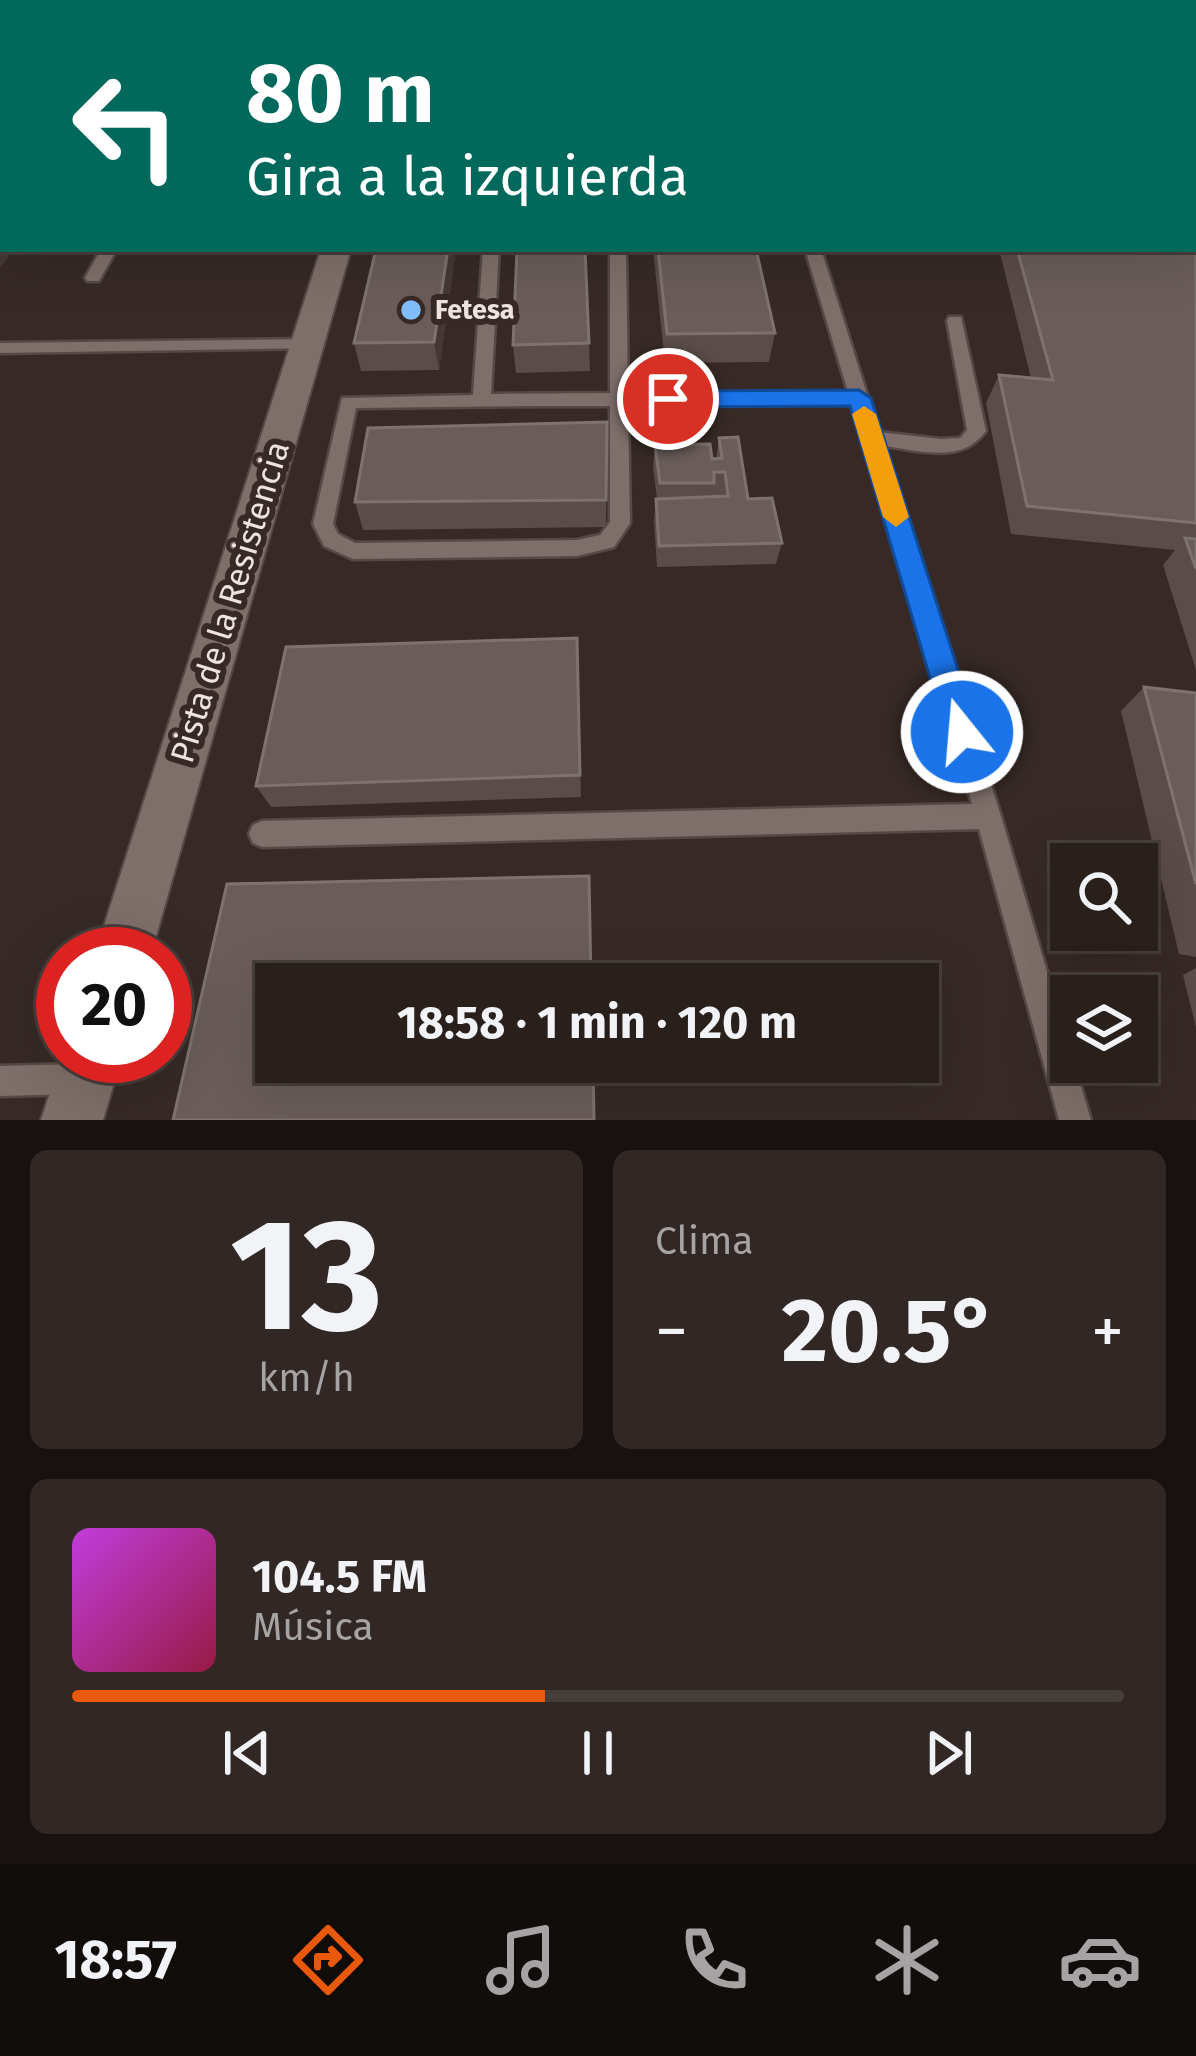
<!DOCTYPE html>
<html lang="es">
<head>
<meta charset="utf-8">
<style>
  body { margin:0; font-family:"Fira Sans",sans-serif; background:#312825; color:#f1f3f6; height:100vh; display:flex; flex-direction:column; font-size:45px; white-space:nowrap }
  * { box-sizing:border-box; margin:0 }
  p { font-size:39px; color:#a5a3a3 }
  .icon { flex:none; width:66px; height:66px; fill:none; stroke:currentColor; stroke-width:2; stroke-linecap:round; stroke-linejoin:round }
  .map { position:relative; height:1120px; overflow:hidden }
  .sheet { display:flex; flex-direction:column; gap:30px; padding:30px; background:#17120f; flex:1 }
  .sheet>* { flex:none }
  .top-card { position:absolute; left:0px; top:0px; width:1197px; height:252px; box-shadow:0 12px 48px #0002,0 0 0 3px #453e3b; background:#00695c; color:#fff; overflow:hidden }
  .controls { position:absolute; left:1050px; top:843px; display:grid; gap:24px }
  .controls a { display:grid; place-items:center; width:108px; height:108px; border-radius:0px; background:#29201c; box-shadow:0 12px 48px #0002,0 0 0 3px #453e3b; font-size:60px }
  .speed { position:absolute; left:36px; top:927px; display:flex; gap:24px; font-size:60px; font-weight:700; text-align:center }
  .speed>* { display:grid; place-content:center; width:156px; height:156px; border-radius:50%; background:#29201c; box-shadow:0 12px 48px #0002,0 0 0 3px #453e3b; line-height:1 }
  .speed .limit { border:18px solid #d22; background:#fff; color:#111 }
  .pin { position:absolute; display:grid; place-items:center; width:102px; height:102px; color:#fff; margin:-51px; border:6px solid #fff; border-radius:50%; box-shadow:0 3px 12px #0007 }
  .me { position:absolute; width:132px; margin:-66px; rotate:343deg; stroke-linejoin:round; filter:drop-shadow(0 0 9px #0008) }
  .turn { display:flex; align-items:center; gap:42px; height:252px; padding:0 48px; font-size:54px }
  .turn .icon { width:156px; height:156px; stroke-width:2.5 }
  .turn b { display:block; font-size:84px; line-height:102px }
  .big { font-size:90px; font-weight:700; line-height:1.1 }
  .sheet .tile { flex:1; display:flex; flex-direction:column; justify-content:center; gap:18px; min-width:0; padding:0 42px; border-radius:18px; background:#312825 }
  .sheet .dial { align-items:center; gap:0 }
  .dial b { font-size:156px; line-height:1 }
  .song { display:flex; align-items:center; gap:36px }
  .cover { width:144px; height:144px; border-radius:18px; background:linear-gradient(135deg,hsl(290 70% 55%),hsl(340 70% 35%)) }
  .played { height:12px; border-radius:6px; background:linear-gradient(90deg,#ea580c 45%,#453e3b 45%) }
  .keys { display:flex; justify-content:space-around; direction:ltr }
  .heat { display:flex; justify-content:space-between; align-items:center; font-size:66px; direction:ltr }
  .sheet .tiles { flex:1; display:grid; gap:30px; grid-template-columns:1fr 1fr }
  .tile:last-child { grid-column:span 2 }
  .trip { position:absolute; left:255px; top:963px; width:684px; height:120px; border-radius:0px; background:#29201c; box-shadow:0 12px 48px #0002,0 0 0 3px #453e3b; font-weight:700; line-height:120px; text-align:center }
  .tab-bar { display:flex; height:192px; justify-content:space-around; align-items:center; background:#100d0b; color:#a5a3a3 }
  .tab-bar .icon { width:84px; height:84px }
  .tab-bar .current { color:#ea580c }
  .tab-bar b { font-size:54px; color:#f1f3f6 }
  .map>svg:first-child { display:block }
</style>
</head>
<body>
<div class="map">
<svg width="1196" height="1120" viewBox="0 0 1196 1120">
  <rect width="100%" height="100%" fill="#372a26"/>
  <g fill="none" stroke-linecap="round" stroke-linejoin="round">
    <g stroke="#544946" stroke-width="5">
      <g id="service">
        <rect x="1194" y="15" width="2" height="8"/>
        <path d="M3,80V88L0,89V81Z"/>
        <rect x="1194" y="127" width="2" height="8"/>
        <path d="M101,249H117L99,281H87L85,278Z"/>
        <path d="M483,249H499L491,394L610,393V249H626L628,393L848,392L805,249H821L879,432L941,439L960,438L967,430L947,321L949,317H961L986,431C961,465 920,450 883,446L1001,816L1091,1120H1059L979,829L262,847L253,843L249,834L253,825L262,821L972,804L852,404L628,406L630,523L614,547L577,556L353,559L324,546L313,524L342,398L473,395ZM540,406H610V522L600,535L577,540L355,543L338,534L333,524L356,408Z"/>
        <path d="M308,339L314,340V348L0,353V343Z"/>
        <path d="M78,1064L89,1068L93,1079L89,1090L78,1094L0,1096V1066Z"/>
      </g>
    </g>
    <g stroke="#544946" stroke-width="4">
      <g id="minor">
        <rect x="383" y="0" width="22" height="3"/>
        <path d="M321,249H351L151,954H95Z"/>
        <path d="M63,1053L122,1056L103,1120H41Z"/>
      </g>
    </g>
    <use href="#service" fill="#7e6f6a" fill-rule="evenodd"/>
    <use href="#minor" fill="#7e6f6a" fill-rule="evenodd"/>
  </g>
  <g fill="#5a4c48">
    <path d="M0,0L3,3V50H0Z"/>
    <path d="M427,0H515V3H428Z"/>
    <path d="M1194,33L1196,35V116H1194Z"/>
    <path d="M1196,216V670L1163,565L1175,550L1011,534L986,403L999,375L1031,378L999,249H1194Z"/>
    <path d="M456,249L439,370L361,371L354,343Z"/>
    <path d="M653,249H756L775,333L769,362L665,363Z"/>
    <path d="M589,343L590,371L516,373L513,345Z"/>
    <path d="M607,422L606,527L363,530L355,502Z"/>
    <path d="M719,438L748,499L782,543L776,564L657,567L654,521L656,499H657L653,467L655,445L716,459Z"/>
    <path d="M577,638L581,797L271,807L256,786Z"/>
    <path d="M1144,687L1196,693V957L1179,954L1121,711Z"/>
    <path d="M1196,968V1027L1183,975Z"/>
  </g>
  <g fill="#453834">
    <path d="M3,215V249H14L0,268V219Z"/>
    <path d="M448,249H456L439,370L434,342Z"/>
  </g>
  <g fill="#6a5d59" stroke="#7e726e" stroke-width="3">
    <path d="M0,0H327V3H3V29H0Z"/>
    <path d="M444,0H513H494V3H444Z"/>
    <path d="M637,0H685L686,3H637Z"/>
    <path d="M733,0H776L777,3H734Z"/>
    <path d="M792,0H841L842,3H793Z"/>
    <path d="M1161,0L1163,3H1035L1033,1Z"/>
    <path d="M1194,33L1196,35V90H1194Z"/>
    <path d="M3,87V215L0,219V90Z"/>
    <path d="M1194,212L1196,216V523L1027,506L999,375L1053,380L1017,249H1194Z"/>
    <path d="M376,249H448L434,342L354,343Z"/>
    <path d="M517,249H585L589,343L513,345Z"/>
    <path d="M658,249H756L775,333L667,334Z"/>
    <path d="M607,422L606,500L355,502L368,428Z"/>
    <path d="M738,437L748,499L772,498L782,543L659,546L656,499L728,496L725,472H714V483H660L655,445L710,444L712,459L722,458L719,438Z"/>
    <path d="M1185,538L1196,539V569Z"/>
    <path d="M577,638L580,775L256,786L286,647Z"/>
    <path d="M1144,687L1196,693V884Z"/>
    <path d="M589,876L591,984H276V1062H593L594,1120H173L227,884Z"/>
  </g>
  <path fill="#1a73e8" stroke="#114b97" stroke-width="3" d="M859,390L871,398L978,732L973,742L962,747L951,742L946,732L850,406L668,407L656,399L668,391Z"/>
  <path fill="#f59e0b" d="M864,406L876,414L909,517L896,527L883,517L852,414Z"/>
  <circle fill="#80bdfa" stroke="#372a26" stroke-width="4.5" cx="411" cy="310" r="12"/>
  <g text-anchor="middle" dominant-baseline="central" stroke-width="12" stroke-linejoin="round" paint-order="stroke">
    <g font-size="27" font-weight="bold" fill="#ede4e1" stroke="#372a26" text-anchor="start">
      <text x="435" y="310">Fetesa</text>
    </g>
    <g font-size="33" fill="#ede4e1" stroke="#372a26">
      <text transform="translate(230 602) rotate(-73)">Pista de la Resistencia</text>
    </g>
  </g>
</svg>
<div class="controls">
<a><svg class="icon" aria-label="search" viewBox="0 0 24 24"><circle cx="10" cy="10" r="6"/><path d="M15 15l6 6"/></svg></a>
<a><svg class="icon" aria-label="layers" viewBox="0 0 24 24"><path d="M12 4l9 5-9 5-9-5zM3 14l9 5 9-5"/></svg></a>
</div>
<div class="speed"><div class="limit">20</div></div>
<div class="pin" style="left:668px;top:399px;background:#d93025"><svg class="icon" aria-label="arrive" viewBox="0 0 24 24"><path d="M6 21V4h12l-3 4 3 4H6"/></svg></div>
<svg class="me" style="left:962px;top:732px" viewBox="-20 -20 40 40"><circle r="17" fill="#1a73e8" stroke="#fff" stroke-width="3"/><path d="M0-11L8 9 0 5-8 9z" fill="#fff"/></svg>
<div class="trip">18:58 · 1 min · 120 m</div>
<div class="top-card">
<div class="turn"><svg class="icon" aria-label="left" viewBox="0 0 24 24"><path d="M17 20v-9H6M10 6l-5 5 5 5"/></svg><div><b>80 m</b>Gira a la izquierda</div></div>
</div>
</div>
<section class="sheet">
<div class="tiles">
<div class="tile dial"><b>13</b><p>km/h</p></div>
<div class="tile"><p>Clima</p>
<div class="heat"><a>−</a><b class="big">20.5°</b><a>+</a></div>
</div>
<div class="tile">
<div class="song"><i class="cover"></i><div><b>104.5 FM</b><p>Música</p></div></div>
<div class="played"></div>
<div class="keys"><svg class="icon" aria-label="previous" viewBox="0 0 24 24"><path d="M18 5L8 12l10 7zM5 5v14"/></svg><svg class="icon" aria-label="pause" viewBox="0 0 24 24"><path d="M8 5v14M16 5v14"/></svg><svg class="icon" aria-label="next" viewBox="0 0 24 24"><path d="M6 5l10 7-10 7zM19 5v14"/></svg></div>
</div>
</div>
</section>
<nav class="tab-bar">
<b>18:57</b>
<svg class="icon current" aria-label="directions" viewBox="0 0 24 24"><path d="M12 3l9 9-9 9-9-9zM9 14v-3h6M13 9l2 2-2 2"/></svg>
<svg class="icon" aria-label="music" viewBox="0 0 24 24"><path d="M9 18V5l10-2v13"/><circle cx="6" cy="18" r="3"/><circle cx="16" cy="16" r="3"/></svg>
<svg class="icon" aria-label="phone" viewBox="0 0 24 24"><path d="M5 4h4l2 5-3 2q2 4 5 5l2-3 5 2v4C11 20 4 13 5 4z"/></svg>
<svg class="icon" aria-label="climate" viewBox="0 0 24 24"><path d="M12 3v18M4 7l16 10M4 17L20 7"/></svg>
<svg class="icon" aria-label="car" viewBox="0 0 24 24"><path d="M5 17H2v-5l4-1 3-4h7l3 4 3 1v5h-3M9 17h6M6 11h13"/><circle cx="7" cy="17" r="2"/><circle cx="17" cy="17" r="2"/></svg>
</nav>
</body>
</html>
